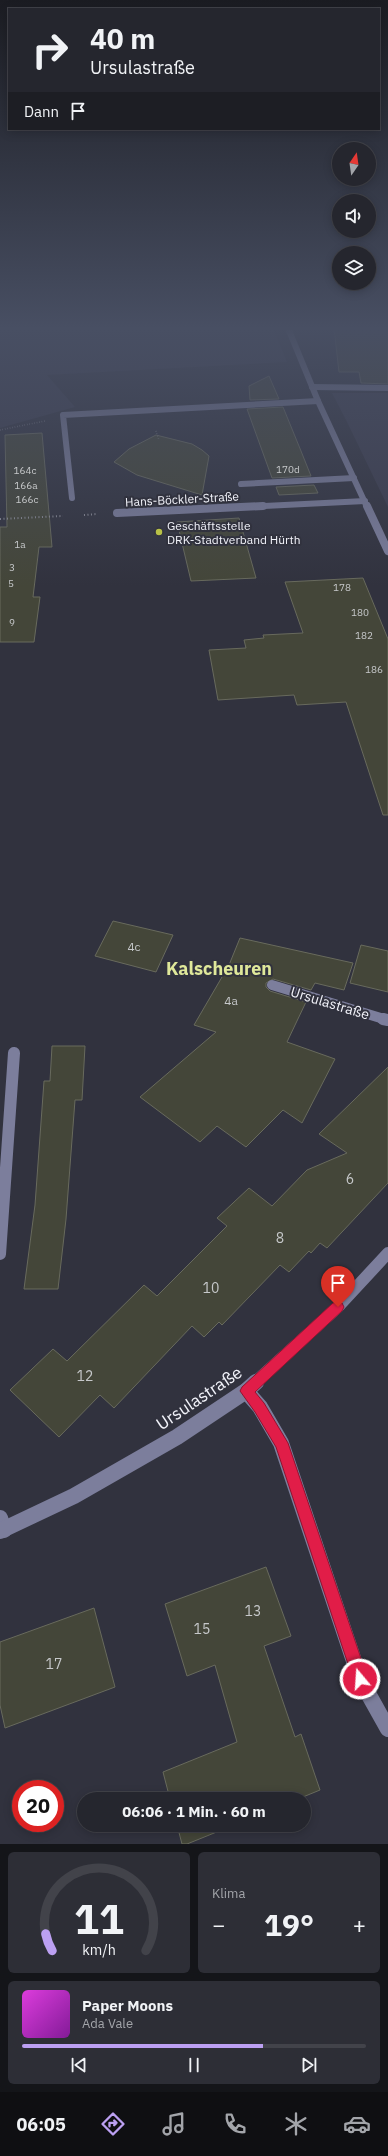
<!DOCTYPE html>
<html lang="de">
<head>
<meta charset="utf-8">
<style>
  body { margin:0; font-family:"IBM Plex Sans",sans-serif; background:#2d2e36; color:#f1f3f6; height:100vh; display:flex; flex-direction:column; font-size:15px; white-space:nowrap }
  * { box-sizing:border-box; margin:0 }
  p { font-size:13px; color:#a3a5aa }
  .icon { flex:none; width:22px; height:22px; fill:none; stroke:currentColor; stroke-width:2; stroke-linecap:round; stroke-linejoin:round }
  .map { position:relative; height:1844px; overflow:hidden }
  .sheet { display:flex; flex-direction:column; gap:8px; padding:8px; background:#141519; flex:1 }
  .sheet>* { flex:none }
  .hud { position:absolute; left:8px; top:8px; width:372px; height:122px; border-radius:0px; box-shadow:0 2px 10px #0003,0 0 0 1px #42434a; background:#25262e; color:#f1f3f6; overflow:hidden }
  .needle { width:26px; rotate:13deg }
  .tools { position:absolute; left:332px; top:142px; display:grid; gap:8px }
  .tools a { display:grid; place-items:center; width:44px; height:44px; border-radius:50%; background:#25262e; box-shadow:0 2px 10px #0003,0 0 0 1px #42434a; font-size:20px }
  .speed { position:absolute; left:12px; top:1780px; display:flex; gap:8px; font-size:20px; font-weight:700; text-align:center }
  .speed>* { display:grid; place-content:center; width:52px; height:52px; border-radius:50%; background:#25262e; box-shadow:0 2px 10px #0003,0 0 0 1px #42434a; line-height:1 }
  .speed .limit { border:6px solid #d22; background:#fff; color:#111 }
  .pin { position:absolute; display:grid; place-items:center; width:34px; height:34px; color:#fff; margin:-41px -17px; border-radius:50% 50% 50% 0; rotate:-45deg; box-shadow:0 0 4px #0007 }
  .pin .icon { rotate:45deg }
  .me { position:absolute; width:44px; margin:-22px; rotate:342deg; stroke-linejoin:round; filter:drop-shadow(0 0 3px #0008) }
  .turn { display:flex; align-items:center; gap:14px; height:84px; padding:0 16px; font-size:18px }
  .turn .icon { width:52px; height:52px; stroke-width:2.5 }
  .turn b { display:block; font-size:28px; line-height:34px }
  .then { display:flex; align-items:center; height:38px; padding:0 16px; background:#0003; gap:8px; font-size:15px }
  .big { font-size:30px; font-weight:800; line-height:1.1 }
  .sheet .widget { flex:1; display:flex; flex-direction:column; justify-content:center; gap:6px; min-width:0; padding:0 14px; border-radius:6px; background:#2d2e36 }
  .sheet .dial { align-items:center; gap:0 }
  .dial svg { height:104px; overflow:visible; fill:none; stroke:#42434a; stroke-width:7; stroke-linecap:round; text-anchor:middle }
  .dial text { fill:#f1f3f6; stroke:none }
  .song { display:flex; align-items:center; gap:12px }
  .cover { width:48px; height:48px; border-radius:6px; background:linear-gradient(135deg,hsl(300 70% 55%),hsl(290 70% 35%)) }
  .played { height:4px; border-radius:2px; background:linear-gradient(90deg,#bca0f2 70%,#42434a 70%) }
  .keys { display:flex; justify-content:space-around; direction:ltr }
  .heat { display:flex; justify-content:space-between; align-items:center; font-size:22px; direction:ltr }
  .sheet .tiles { flex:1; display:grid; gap:8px; grid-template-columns:1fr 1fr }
  .widget:last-child { grid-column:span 2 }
  .trip { position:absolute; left:77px; top:1792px; width:234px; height:40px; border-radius:20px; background:#25262e; box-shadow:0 2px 10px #0003,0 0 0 1px #42434a; font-weight:800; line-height:40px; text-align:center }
  .menu { display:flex; height:64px; justify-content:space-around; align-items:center; background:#0f0f12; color:#a3a5aa }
  .menu .icon { width:28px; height:28px }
  .menu .on { color:#bca0f2 }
  .menu b { font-size:18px; color:#f1f3f6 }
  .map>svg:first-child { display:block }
</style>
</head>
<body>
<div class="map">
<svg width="388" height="1844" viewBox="0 0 388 1844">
  <rect width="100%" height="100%" fill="#31323e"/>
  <g fill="#3b3c4d">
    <path d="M0,328H273L287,362L47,375L75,407L0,428Z"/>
    <path d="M332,393H388V507L347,422Z"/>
  </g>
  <g fill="#444639" stroke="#686a5d">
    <path d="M334,328H388V384L361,383L359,372H339Z"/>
    <path d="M269,376L279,399L250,400L249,386Z"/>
    <path d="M283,407L301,451L311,476L272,478L247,409Z"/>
    <path d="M42,433L52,547H39L33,597H40L34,642H0V527H7L5,435Z"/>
    <path d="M156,435L192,444L202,450L209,456L202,495L137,475L114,462L129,449Z"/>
    <path d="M314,485L318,493L279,495L276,487Z"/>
    <path d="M239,518L256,578L191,581L177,522Z"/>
    <path d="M363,578L388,639V815H383L346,702L297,705L294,695L218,700L209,650L246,648L244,640L264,638L263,635L303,633L285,582Z"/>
    <path d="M113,921L173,935L156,972L95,956Z"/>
    <path d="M240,938L353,963L344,990L315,983L311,990L273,979L266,983V987L270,991L306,1002L287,1042L335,1059L302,1123L283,1110L246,1147L217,1126L200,1142L140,1097L216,1032L194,1025L229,965Z"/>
    <path d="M361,945L388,951V992L350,983Z"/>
    <path d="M52,1046H85L82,1100H75L66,1219L58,1289H24L35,1205L44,1081H50Z"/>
    <path d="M388,1067V1183L327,1248L320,1243L311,1253L309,1251L289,1272L280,1265L222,1325L219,1322L204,1337L192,1326L114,1408L100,1395L59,1437L10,1390L53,1349L67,1361L144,1285L157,1296L227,1226L217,1218L249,1188L272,1206L307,1170L347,1153L319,1134Z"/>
    <path d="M266,1567L291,1636L264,1646L295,1737L301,1734L320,1790L298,1799H170L163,1772L237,1742L215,1665L187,1676L165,1604Z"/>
    <path d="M94,1608L115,1687L5,1728L0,1705V1642Z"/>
    <path d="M177,1825H234L187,1844H182Z"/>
  </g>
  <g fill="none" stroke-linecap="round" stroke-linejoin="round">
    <g stroke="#8e8f99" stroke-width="1.5" stroke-dasharray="0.5 2" stroke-linecap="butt">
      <path d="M0,430L45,421"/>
      <path d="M156,431L159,440"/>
    </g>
    <g stroke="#8e8f99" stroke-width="2" stroke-dasharray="1 2.5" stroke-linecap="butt">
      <path d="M84,515L97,514"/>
      <path d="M0,519L63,516"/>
    </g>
    <g stroke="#7c7e9c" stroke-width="6">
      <path d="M288,328L318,401L367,507"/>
      <path d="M312,387L388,388"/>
      <path d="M241,484L354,478"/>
      <path d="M72,498L63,415L318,401"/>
      <path d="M243,507L365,501"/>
    </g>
    <g stroke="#7c7e9c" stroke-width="8">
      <path d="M367,506L388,551"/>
      <path d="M117,513L263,506"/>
    </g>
    <path stroke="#7c7e9c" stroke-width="10" d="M272,985L387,1020"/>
    <g stroke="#7c7e9c" stroke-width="12">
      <path d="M383,1019L388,1020"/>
      <path d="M0,1254L14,1053"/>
      <path d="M254,1383L338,1307L388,1253"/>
    </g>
    <g stroke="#7c7e9c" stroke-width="16">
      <path d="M246,1391L260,1407L281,1443L360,1679L388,1729"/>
      <path d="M0,1518L4,1530"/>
      <path d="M0,1531L74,1496L177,1437L246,1391L256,1382"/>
    </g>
  </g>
  <linearGradient id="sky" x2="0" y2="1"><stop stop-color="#1b1c22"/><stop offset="0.56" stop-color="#484f63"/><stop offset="1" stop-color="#484f63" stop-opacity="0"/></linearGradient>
  <rect width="388" height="586" fill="url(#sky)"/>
  <path fill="#e11d48" stroke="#92132f" d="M338,1302L342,1303L344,1307L342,1311L255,1392L264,1403L288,1443L368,1679L366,1684L360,1686L355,1684L353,1679L276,1447L255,1412L240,1391L242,1387L333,1303Z"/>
  <circle fill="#b8c147" stroke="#31323e" stroke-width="1.5" cx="159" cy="532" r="4"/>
  <g text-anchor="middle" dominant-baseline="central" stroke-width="4" stroke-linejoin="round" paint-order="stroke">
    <g font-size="10" fill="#c6c8ca">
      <text x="288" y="469">170d</text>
      <text x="25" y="470">164c</text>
      <text x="26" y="485">166a</text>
      <text x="27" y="499">166c</text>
      <text x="20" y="544">1a</text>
      <text x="12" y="567">3</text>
      <text x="11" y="583">5</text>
      <text x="342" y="587">178</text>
      <text x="360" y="612">180</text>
      <text x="12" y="622">9</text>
      <text x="364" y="635">182</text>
      <text x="374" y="669">186</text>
    </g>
    <g font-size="12" fill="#f2f3fa" stroke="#31323e">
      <text transform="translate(182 499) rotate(-3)">Hans-Böckler-Straße</text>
    </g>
    <g font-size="12" fill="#f2f3fa" stroke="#31323e" text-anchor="start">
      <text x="167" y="525">Geschäftsstelle<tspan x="167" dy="14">DRK-Stadtverband Hürth</tspan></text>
    </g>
    <g font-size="12" fill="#c6c8ca">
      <text x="134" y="946">4c</text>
      <text x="231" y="1000">4a</text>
    </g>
    <g font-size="14" fill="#f2f3fa" stroke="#31323e">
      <text transform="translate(330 1003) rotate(17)">Ursulastraße</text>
    </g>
    <g font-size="14" fill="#c6c8ca">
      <text x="350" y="1179">6</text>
      <text x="280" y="1238">8</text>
      <text x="211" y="1288">10</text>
      <text x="85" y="1376">12</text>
      <text x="253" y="1611">13</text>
      <text x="202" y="1629">15</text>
      <text x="54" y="1664">17</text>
    </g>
    <g font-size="17" fill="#f2f3fa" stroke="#31323e">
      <text transform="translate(199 1398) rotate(-34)">Ursulastraße</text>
    </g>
    <g font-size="18" font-weight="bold" fill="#dfe89a" stroke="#31323e">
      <text x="219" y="968">Kalscheuren</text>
    </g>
  </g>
</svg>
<div class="tools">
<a><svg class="needle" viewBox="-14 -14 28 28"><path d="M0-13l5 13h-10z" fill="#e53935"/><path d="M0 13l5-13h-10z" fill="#a3a5aa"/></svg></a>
<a><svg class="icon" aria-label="sound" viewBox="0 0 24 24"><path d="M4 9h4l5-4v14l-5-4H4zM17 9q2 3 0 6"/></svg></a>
<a><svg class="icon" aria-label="layers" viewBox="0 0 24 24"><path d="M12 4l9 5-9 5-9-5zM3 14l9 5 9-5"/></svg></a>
</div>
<div class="speed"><div class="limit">20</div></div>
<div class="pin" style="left:338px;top:1307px;background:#d93025"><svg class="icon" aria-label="arrive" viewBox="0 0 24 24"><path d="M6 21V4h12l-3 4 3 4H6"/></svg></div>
<svg class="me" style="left:360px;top:1679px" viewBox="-20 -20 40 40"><circle r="17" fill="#e11d48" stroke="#fff" stroke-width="3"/><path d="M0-11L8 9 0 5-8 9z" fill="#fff"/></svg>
<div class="trip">06:06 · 1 Min. · 60 m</div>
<div class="hud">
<div class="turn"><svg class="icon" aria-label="right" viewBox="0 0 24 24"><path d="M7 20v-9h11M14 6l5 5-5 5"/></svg><div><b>40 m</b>Ursulastraße</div></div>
<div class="then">Dann<svg class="icon" aria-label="arrive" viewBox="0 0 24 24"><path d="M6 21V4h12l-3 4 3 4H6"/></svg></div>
</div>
</div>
<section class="sheet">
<div class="tiles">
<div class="widget dial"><svg viewBox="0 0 100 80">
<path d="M14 69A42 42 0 1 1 86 69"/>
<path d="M14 69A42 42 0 0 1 9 56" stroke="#bca0f2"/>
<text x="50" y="56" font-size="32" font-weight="700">11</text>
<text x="50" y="72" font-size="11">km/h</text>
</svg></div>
<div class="widget"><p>Klima</p>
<div class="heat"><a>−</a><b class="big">19°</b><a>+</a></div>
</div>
<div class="widget">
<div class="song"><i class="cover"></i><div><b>Paper Moons</b><p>Ada Vale</p></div></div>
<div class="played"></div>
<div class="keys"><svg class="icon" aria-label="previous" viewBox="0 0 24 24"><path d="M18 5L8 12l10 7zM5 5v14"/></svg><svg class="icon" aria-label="pause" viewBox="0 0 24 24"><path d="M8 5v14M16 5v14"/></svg><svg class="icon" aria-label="next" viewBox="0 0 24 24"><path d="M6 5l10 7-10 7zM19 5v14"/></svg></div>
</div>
</div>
</section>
<nav class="menu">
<b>06:05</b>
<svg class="icon on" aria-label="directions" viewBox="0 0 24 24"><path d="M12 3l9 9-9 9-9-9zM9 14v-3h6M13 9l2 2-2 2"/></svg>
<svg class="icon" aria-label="music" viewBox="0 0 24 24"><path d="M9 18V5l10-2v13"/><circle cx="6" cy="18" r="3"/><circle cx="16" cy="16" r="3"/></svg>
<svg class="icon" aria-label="phone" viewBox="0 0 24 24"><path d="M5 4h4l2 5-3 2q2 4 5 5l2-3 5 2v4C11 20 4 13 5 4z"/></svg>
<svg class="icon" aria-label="climate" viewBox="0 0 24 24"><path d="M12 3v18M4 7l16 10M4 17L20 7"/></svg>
<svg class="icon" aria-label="car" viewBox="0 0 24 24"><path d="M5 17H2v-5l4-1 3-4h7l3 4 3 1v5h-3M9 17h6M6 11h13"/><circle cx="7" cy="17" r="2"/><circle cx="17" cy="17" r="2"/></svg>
</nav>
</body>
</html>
